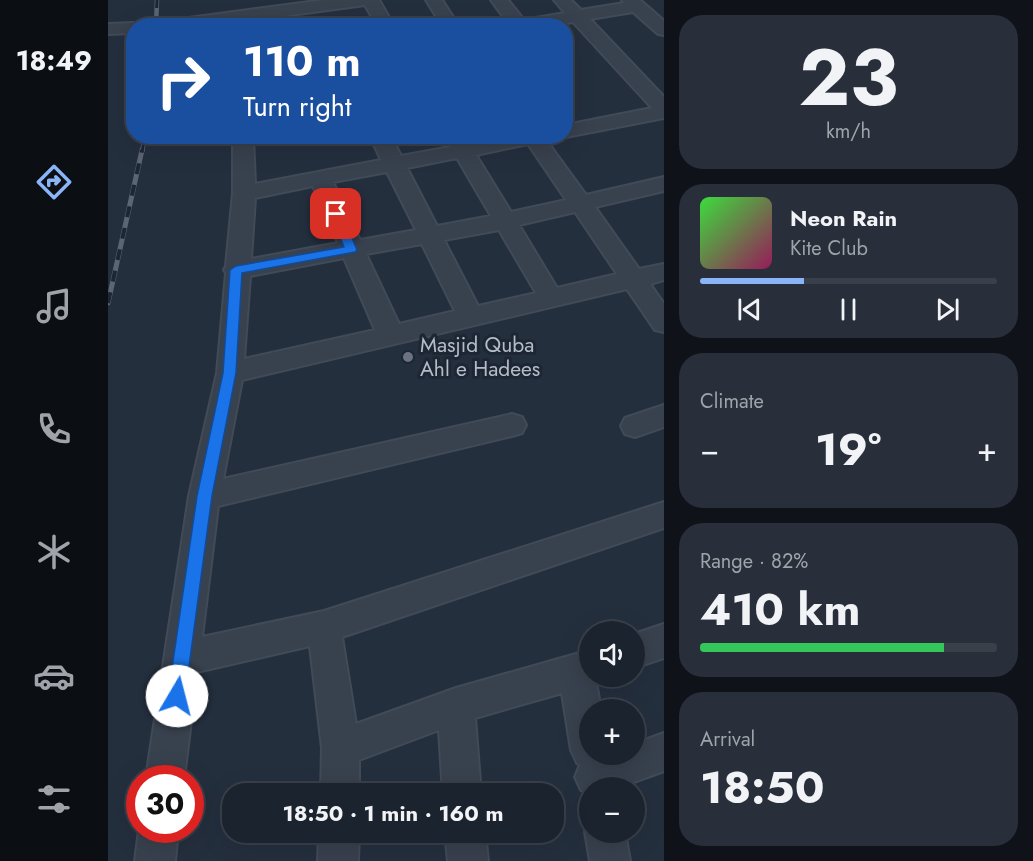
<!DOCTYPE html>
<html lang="en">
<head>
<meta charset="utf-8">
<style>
  body { margin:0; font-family:Jost,sans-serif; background:#282f3a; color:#f1f3f6; height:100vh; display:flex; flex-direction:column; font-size:22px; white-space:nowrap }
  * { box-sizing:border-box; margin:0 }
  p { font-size:20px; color:#a0a4aa }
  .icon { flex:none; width:33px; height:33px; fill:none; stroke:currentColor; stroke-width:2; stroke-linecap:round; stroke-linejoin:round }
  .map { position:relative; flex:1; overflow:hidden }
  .sheet { display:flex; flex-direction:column; gap:15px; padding:15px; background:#0f1319; width:369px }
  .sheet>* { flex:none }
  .guide { position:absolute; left:18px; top:18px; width:447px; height:126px; border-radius:24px; box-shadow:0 6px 24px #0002,0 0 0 2px #39404a; background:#1a4fa0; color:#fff; overflow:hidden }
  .buttons { position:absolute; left:471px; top:621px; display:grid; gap:12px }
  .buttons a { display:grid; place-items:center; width:66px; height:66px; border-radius:50%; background:#1b232e; box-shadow:0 6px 24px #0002,0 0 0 2px #39404a; font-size:30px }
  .speed { position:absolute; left:18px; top:765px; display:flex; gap:12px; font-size:30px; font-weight:700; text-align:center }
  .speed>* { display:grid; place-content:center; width:78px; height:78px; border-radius:50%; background:#1b232e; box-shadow:0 6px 24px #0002,0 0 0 2px #39404a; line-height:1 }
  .speed .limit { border:9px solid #d22; background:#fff; color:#111 }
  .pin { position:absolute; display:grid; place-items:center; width:51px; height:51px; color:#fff; margin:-26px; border-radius:12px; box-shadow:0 3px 9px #0006 }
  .me { position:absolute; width:66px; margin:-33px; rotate:8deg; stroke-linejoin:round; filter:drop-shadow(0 0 4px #0008) }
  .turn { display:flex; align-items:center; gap:21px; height:126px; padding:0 18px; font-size:27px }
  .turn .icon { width:78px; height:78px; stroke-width:2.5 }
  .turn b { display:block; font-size:42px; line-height:51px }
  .big { font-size:45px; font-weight:700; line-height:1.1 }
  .sheet .card { flex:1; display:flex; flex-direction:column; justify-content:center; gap:9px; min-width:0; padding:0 21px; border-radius:24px; background:#282f3a }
  .sheet .dial { align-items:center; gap:0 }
  .dial b { font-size:78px; line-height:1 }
  .song { display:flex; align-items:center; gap:18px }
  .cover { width:72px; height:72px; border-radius:9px; background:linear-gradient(135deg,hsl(120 70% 55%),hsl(330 70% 35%)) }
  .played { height:6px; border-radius:3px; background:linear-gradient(90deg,#8ab4f8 35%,#39404a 35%) }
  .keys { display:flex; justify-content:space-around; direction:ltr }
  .heat { display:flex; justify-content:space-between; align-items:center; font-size:33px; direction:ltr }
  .charge { height:9px; border-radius:4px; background:linear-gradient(90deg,#34c759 82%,#39404a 0) }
  .trip { position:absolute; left:114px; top:783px; width:342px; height:60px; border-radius:24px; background:#1b232e; box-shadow:0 6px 24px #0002,0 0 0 2px #39404a; font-weight:700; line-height:60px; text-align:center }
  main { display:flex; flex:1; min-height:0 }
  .menu { display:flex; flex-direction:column; width:108px; justify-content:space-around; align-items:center; background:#0b0e12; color:#a0a4aa }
  .menu .icon { width:42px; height:42px }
  .menu .selected { color:#8ab4f8 }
  .menu b { font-size:27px; color:#f1f3f6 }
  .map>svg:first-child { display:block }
</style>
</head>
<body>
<main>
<nav class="menu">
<b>18:49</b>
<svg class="icon selected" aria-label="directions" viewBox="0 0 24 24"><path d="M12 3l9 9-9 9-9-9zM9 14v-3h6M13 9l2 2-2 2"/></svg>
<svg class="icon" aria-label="music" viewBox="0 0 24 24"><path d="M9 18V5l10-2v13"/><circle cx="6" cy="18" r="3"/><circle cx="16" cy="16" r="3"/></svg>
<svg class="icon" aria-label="phone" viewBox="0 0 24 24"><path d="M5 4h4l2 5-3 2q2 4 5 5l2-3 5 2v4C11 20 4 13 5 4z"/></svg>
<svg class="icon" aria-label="climate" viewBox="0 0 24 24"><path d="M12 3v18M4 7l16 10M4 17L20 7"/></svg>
<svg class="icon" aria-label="car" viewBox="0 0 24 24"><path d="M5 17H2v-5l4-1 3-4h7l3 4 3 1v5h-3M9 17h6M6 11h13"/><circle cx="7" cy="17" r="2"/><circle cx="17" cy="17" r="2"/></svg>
<svg class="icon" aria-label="filters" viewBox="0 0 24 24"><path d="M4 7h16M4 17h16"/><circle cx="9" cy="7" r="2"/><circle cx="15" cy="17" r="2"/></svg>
</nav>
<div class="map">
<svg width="556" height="861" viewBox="0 0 556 861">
  <rect width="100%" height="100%" fill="#242f3e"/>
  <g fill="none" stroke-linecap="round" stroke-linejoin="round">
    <g stroke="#414a57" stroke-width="4">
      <g id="minor">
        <path d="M216,0H271L286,26H269L257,5L101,26H50L58,21Z"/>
        <path d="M318,0H334L351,26H334Z"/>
        <path d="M383,0H400L416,20L457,13L446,0H463L473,10L516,3L514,0H532L556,21V35L550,34L525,12L482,19L556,97V118L458,137L456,136H458V125L544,108L465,22L444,26H402Z"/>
        <path d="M26,23L33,26H26V33L0,34V24Z"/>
        <path d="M125,136H145L147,184L273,160L262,136H283L293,156L342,147L336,136H357L361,143L396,136H441L438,140L478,195L556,177V191L487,207L531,269L556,264V280L542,284L556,304V332L547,330L519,289L134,380L115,479L404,414L414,417L418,425L414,433L404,436L110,506L94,637L216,611L556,502V528L234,637L248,724L348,688L482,650V676H495L488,682L493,710H482V754H526V744L556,733V771L509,788H482V794L473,790L467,777L472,765L469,763L463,750L454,693L367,718L373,794H335L331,730L251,760V794H213L214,748L202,646L89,672L76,778H38L81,496L109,373L118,273L116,270L118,266L125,193ZM420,144L458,200L403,212L368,155ZM349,158L383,216L329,226L299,168ZM279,172L308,230L252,240L225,182ZM205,186L230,243L143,259L147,198ZM467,212L509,274L449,288L411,225ZM391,230L428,293L370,306L336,240ZM314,244L347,311L291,324L258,254ZM236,258L267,330L136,359L142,276Z"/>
        <path d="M556,405V427L527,437L517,434L513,426L517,418Z"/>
        <path d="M556,624V658L526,668V634Z"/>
        <path d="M482,822V832H517L522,861H482L477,832Z"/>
        <path d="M31,830H70L67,861H27Z"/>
        <path d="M211,832H251L250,861H210Z"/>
        <path d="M337,832H377L380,861H340Z"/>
      </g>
    </g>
    <use href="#minor" fill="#38414e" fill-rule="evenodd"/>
    <g stroke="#5a6575" stroke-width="4.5">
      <g id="rail-far1">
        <path d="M48,26L49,0"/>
        <path d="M34,152L37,136"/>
      </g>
    </g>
    <g stroke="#5a6575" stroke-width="5">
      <path id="rail" d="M0,303L34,150"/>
    </g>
    <use href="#rail-far1" stroke="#1d2633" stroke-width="3" stroke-dasharray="9" stroke-linecap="butt"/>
    <use href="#rail" stroke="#1d2633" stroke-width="4" stroke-dasharray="11" stroke-linecap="butt"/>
  </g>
  <path fill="#1a73e8" stroke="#114b97" stroke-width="1.5" d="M228,211L234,214L249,250L247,252L134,273L128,373L104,496L77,696L75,702L69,705L63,702L60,696L89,496L115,373L122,270L128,266L236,247L223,214Z"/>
  <circle fill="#6b7280" stroke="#1d2633" stroke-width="2" cx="300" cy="357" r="6"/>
  <g text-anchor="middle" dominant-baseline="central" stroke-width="6" stroke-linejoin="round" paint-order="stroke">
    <g font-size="21" fill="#b4bcc9" stroke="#1d2633" text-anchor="start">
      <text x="312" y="345">Masjid Quba<tspan x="312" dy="24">Ahl e Hadees</tspan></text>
    </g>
  </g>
</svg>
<div class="buttons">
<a><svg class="icon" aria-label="sound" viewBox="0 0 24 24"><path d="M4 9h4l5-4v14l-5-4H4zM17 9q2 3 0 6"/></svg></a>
<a>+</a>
<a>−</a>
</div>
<div class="speed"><div class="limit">30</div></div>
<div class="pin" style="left:228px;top:214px;background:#d93025"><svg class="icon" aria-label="arrive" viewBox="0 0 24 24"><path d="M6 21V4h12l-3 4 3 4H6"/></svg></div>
<svg class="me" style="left:69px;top:696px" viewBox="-20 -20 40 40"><circle r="19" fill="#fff"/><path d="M0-13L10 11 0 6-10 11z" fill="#1a73e8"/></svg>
<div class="trip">18:50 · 1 min · 160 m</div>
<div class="guide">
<div class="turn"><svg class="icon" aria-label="right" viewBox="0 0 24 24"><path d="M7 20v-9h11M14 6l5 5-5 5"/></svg><div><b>110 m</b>Turn right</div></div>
</div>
</div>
<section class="sheet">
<div class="card dial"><b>23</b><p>km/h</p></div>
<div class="card">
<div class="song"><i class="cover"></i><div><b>Neon Rain</b><p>Kite Club</p></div></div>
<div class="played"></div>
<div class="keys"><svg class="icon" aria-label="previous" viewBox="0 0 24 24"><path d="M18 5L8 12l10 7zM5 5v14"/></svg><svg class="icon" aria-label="pause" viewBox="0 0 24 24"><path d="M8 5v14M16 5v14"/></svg><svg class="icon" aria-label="next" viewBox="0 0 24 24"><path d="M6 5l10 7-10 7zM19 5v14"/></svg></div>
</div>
<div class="card"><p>Climate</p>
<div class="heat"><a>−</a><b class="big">19°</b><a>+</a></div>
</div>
<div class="card"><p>Range · 82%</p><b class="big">410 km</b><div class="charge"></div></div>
<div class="card"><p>Arrival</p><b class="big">18:50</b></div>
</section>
</main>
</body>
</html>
